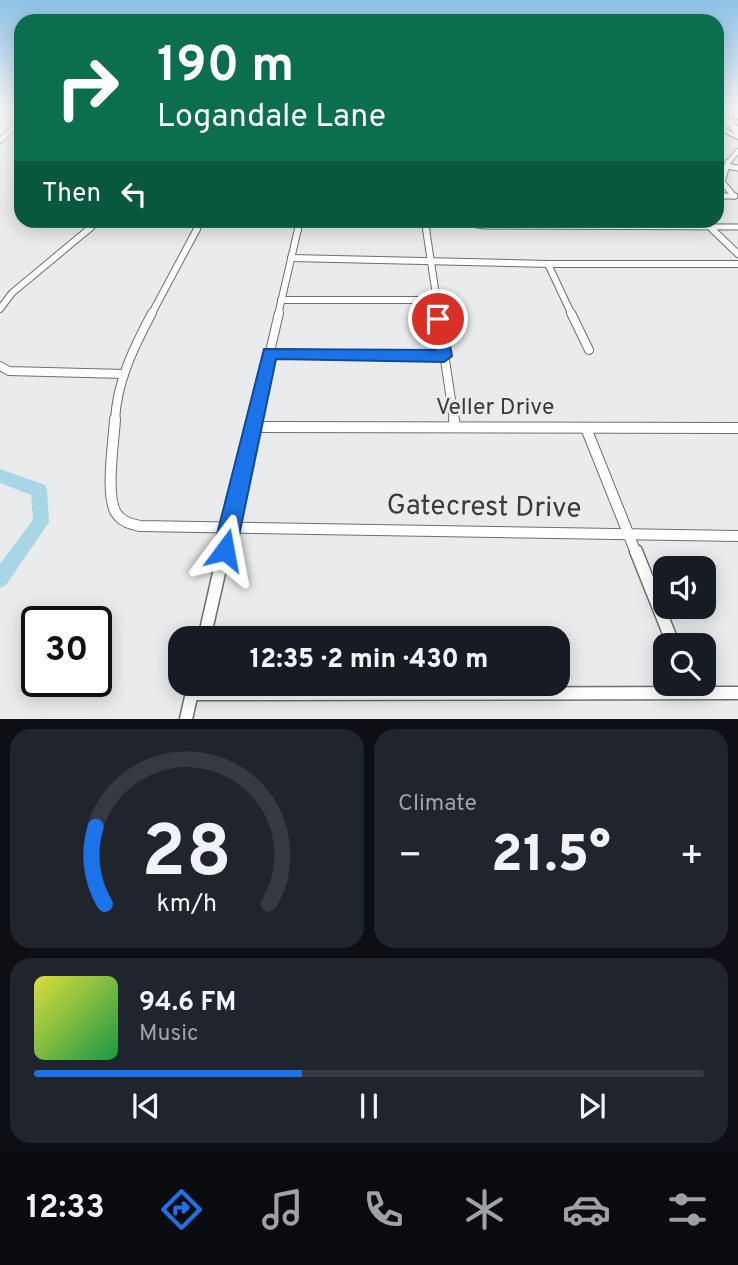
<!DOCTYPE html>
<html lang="en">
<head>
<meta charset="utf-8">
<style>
  body { margin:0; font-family:Overpass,sans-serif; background:#20242c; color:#f1f3f6; height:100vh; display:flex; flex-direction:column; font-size:26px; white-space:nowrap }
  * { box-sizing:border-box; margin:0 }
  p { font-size:23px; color:#9ea1a6 }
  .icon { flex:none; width:38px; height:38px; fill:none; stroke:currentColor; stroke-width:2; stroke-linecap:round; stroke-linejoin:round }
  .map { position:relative; height:719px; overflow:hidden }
  .sheet { display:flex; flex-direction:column; gap:10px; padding:10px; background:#0d0f14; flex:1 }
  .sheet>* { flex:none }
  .banner { position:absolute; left:14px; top:14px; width:710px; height:214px; border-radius:21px; box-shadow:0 4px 18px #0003; background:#0b6e4f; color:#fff; overflow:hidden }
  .buttons { position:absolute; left:653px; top:556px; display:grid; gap:14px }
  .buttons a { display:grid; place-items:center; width:63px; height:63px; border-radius:14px; background:#171b24; box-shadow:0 4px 18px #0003; font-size:35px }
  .speed { position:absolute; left:21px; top:606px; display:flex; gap:14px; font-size:35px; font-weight:700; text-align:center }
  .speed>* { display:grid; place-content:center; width:91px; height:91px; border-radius:50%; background:#171b24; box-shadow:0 4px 18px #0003; line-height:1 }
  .speed .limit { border:4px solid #111; border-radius:10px; background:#fff; color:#111 }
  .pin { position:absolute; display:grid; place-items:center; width:60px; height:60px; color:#fff; margin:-30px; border:4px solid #fff; border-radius:50%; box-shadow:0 2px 7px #0007 }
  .me { position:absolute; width:77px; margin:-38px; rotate:13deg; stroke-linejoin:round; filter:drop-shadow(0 0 5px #0008) }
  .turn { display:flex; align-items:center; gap:24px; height:147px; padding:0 28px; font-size:32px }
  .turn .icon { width:91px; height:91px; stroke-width:2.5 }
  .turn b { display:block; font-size:49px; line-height:60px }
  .then { display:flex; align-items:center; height:66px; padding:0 28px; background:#0003; gap:14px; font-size:26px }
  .big { font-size:52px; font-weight:800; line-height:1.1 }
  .sheet .widget { flex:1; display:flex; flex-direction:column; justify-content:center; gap:10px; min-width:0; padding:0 24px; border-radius:21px; background:#20242c }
  .sheet .dial { align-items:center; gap:0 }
  .dial svg { height:182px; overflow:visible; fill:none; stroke:#363941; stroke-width:7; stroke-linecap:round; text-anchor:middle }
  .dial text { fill:#f1f3f6; stroke:none }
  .song { display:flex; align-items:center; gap:21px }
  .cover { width:84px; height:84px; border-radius:10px; background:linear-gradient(135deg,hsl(60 70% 55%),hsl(140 70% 35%)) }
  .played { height:7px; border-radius:4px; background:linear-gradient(90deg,#1a73e8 40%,#363941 40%) }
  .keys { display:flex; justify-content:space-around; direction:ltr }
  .heat { display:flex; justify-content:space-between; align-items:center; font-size:38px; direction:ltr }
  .sheet .tiles { flex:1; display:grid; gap:10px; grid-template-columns:1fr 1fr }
  .widget:last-child { grid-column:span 2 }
  .trip { position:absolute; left:168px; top:626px; width:402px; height:70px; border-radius:21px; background:#171b24; box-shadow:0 4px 18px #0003; font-weight:800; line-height:70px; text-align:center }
  .tab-bar { display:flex; height:112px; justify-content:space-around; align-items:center; background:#090b0e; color:#9ea1a6 }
  .tab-bar .icon { width:49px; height:49px }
  .tab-bar .selected { color:#1a73e8 }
  .tab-bar b { font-size:32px; color:#f1f3f6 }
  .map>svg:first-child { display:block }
</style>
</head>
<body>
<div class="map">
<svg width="738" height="719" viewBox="0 0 738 719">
  <rect width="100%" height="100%" fill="#eaebec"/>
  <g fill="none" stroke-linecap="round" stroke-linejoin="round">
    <path fill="#a7d7e6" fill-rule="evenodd" d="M0,469L45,485L47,490L49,522L6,585L0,588V564L33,520L31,495L0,483Z"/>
    <g stroke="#6e6f70" stroke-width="6">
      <g id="street-far5">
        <path d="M0,141L21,120"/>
        <path d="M727,164L738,151"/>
      </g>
    </g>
    <g stroke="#6e6f70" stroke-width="7">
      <g id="street-far4">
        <path d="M728,162L722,182L734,196"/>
        <path d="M727,166L738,168"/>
        <path d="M718,196H735"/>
        <path d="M425,220L427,231"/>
        <path d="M442,220L485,226L738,227"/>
        <path d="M703,220L714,231"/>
        <path d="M87,231L100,220"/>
        <path d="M196,231L202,220"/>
        <path d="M298,231L300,221L336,220"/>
      </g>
    </g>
    <g stroke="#6e6f70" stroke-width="8">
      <g id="street-far3">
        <path d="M426,229L439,315"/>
        <path d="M712,229L738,254"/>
        <path d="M291,258L548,264H738"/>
        <path d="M548,264L572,315"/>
        <path d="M281,300H435"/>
        <path d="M0,309L12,293L89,229"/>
        <path d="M151,315L197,229"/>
        <path d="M278,315L298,229"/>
      </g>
    </g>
    <g stroke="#6e6f70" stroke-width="10">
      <g id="street-far2">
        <path d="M438,313L454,420"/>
        <path d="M571,313L589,350"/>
        <path d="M269,353L444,356"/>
        <path d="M0,366L9,371L124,374"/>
        <path d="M115,420C117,381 134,347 152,313"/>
        <path d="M254,420L279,313"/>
      </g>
    </g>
    <g stroke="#6e6f70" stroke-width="12">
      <g id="street-far1">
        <path d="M115,419C114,440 105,495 116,513C122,522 131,524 140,526L738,536"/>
        <path d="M454,419L455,427"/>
        <path d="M253,427L738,428"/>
        <path d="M586,428L636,553"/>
        <path d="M224,553L255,419"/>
      </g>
    </g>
    <g stroke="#6e6f70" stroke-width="15">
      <g id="street">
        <path d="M636,551L674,646"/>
        <path d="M204,639L224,551"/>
        <path d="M192,694L738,693"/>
        <path d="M186,719L194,684"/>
      </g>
    </g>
    <g stroke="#6e6f70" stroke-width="3">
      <g id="secondary">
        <path d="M0,110H21V112L0,111Z"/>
        <path d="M718,113L738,121V125L718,116Z"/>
        <path d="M718,125L738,135V139L718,129Z"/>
      </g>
    </g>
    <g stroke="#6e6f70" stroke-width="3">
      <path id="highway" d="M718,120L738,129V134L718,124Z"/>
    </g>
    <use href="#street-far5" stroke="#fff" stroke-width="4.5"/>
    <use href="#street-far4" stroke="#fff" stroke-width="5"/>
    <use href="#street-far3" stroke="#fff" stroke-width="6"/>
    <use href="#street-far2" stroke="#fff" stroke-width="8"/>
    <use href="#street-far1" stroke="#fff" stroke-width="10"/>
    <use href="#street" stroke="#fff" stroke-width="12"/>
    <use href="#secondary" fill="#fff" fill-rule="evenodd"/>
    <use href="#highway" fill="#fff" fill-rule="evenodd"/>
    <path stroke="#737474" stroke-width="2" stroke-dasharray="7 3.5" stroke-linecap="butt" d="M718,110L738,119"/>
    <g stroke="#6e6f70" stroke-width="9" stroke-linecap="butt">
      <path id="highway-bridge" d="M732,110L727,120L738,132"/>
    </g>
    <use href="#highway-bridge" stroke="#fff" stroke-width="7"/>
  </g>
  <linearGradient id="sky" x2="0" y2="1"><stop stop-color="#8ec2e7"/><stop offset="0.52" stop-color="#f6f6f6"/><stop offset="1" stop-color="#f6f6f6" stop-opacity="0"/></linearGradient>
  <rect width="738" height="211" fill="url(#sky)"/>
  <path fill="#1a73e8" stroke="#114b97" stroke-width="2" d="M438,314L445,319L452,356L444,362L276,359L236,550L233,558L225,561L217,558L213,550L264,349L435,350L431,319Z"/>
  <g text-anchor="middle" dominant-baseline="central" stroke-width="5" stroke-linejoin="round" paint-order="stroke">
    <g font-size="23" fill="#3b3b3b" stroke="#eaebec">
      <text x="495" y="408">Veller Drive</text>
    </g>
    <g font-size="28" fill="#3b3b3b" stroke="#eaebec">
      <text transform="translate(484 508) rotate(1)">Gatecrest Drive</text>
    </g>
  </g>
</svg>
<div class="buttons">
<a><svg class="icon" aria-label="sound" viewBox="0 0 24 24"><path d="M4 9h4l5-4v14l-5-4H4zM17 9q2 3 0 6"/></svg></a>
<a><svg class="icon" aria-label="search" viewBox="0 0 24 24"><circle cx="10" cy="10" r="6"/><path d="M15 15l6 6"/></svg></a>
</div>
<div class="speed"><div class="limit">30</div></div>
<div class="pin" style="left:438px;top:319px;background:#d93025"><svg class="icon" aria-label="arrive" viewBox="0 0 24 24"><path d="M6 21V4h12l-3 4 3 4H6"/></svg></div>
<svg class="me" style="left:225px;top:550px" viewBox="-20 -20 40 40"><path d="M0-17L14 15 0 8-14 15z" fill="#1a73e8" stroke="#fff" stroke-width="4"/></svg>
<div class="trip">12:35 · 2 min · 430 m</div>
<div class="banner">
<div class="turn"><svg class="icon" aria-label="right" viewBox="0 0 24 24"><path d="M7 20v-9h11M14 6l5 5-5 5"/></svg><div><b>190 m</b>Logandale Lane</div></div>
<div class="then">Then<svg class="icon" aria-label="left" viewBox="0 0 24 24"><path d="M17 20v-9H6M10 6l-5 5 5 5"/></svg></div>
</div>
</div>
<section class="sheet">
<div class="tiles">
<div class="widget dial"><svg viewBox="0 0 100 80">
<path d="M14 69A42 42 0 1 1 86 69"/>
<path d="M14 69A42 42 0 0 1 10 35" stroke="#1a73e8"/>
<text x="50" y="56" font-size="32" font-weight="700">28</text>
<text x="50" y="72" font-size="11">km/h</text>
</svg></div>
<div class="widget"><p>Climate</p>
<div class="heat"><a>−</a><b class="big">21.5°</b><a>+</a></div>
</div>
<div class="widget">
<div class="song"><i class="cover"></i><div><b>94.6 FM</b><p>Music</p></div></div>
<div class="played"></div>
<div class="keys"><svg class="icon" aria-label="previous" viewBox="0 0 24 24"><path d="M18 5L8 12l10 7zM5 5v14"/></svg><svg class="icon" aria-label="pause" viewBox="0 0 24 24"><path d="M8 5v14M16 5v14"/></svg><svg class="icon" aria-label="next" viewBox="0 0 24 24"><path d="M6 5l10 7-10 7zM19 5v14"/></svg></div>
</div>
</div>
</section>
<nav class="tab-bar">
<b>12:33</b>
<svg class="icon selected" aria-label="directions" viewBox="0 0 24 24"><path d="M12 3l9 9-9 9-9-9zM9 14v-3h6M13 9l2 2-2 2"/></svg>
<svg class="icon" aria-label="music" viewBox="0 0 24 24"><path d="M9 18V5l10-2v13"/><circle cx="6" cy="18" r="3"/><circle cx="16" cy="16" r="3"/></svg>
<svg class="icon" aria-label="phone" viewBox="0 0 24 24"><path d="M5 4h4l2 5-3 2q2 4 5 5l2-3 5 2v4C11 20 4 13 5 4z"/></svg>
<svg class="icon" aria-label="climate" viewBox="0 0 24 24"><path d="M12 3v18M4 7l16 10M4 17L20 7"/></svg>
<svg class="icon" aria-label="car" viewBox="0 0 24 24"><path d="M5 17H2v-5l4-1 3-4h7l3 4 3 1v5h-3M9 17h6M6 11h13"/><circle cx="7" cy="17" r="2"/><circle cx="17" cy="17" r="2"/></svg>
<svg class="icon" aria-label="filters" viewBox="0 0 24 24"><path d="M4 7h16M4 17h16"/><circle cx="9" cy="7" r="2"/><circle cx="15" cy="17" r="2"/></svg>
</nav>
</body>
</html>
